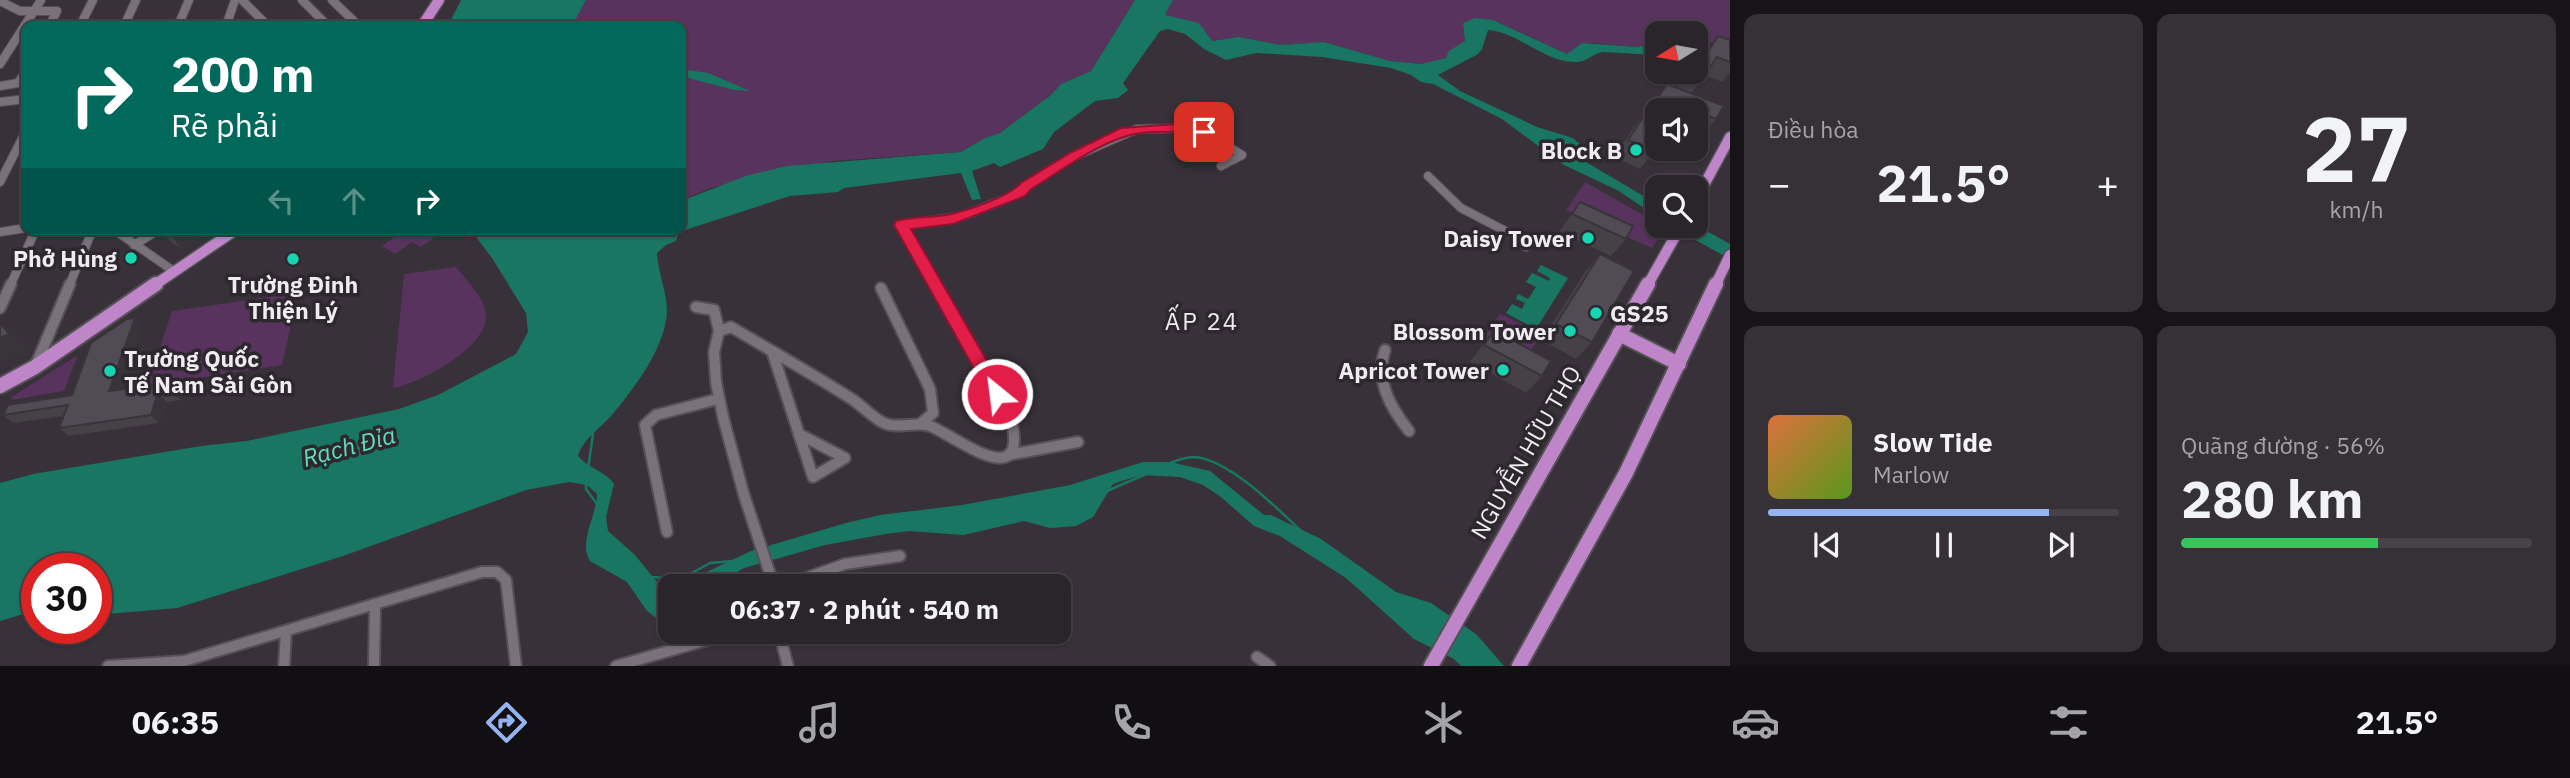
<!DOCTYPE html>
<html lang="vi">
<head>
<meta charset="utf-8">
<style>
  body { margin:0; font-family:"IBM Plex Sans",sans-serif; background:#363137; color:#f1f3f6; height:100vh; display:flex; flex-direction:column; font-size:26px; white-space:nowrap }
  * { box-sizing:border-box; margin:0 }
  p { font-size:23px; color:#a5a5a9 }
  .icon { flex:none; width:38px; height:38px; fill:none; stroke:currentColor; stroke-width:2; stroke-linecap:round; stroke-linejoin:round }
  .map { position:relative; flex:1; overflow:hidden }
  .details { display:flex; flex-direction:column; gap:14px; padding:14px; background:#171418; width:840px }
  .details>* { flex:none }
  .top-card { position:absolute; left:21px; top:21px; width:665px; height:214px; border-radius:14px; box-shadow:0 2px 5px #0004,0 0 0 2px #464247; background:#00695c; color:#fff; overflow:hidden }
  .needle { width:46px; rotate:259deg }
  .buttons { position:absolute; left:1645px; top:21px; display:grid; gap:14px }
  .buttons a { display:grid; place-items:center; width:63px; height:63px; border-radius:14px; background:#2a252b; box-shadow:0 2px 5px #0004,0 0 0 2px #464247; font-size:35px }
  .speed { position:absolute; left:21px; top:553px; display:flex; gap:14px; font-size:35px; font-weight:700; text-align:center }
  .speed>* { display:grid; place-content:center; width:91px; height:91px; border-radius:50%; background:#2a252b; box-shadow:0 2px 5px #0004,0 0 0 2px #464247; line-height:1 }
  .speed .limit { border:10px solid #d22; background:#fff; color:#111 }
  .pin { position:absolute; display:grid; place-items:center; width:60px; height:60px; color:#fff; margin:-30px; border-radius:14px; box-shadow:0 4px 10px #0006 }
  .me { position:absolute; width:77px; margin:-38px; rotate:331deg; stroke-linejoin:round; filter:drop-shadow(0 0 5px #0008) }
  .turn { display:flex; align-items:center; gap:24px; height:147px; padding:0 35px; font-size:32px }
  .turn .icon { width:91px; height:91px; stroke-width:2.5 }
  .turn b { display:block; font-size:49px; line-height:60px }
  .lanes { display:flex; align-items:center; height:66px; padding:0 35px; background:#0003; justify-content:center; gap:35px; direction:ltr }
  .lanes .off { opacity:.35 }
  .big { font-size:52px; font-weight:700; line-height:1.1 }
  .details .tile { flex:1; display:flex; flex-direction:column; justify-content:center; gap:10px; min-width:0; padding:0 24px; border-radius:14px; background:#363137 }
  .details .dial { align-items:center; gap:0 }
  .dial b { font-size:91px; line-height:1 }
  .song { display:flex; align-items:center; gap:21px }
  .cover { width:84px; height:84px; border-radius:10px; background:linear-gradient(135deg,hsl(20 70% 55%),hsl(90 70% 35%)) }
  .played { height:7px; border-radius:4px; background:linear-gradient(90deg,#95b2f1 80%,#464247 80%) }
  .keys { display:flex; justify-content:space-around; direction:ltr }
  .heat { display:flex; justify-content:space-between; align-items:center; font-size:38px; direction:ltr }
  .charge { height:10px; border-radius:5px; background:linear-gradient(90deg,#34c759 56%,#464247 0) }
  .details .tiles { flex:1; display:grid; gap:14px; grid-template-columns:repeat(2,1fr) }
  .trip { position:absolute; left:658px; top:574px; width:413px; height:70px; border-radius:14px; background:#2a252b; box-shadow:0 2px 5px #0004,0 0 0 2px #464247; font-weight:700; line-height:70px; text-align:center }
  .dock { display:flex; height:112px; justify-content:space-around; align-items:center; background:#110f11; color:#a5a5a9 }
  .dock .icon { width:49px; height:49px }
  .dock .active { color:#95b2f1 }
  .dock b { font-size:32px; color:#f1f3f6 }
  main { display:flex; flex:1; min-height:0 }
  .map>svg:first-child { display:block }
</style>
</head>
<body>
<main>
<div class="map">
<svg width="1730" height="666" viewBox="0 0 1730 666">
  <rect width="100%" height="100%" fill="#383139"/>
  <g fill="#57335d">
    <path d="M586,0H1135L1091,71L1061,84L1051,95L1000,133L985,138L961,152L833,161L710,188L681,201V26H572Z"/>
    <path d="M1173,0H1730V47L1696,39V33H1657V43L1636,47L1590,43H1582L1567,54L1498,22L1470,20L1463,23L1465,41L1441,61L1421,64L1390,61L1324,42L1281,45L1239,37L1212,41C1197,18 1189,23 1165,15Z"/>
    <path d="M1585,182L1657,223V226L1665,227L1652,248L1566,210Z"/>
    <path d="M405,229H424L436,236L421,247L412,242L395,254L382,246Z"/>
    <path d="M456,267C466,280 483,296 486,313C491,346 419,384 393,388L404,274Z"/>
    <path d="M298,293L282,365L147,386L172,311Z"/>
    <path d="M1500,314L1541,334L1530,352L1534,372L1480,344Z"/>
    <path d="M78,355L64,391L11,400L13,396Z"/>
  </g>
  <g fill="#197663">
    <path d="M461,0H586L572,26H448Z"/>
    <path d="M1135,0H1173L1165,15L1199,23L1212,41L1239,37L1281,45L1324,42L1390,61L1421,64L1446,58L1449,51L1465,41L1463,23L1475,18L1493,20L1567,54L1582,43L1636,47L1657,43V55L1603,52C1593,53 1587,62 1577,62C1546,64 1519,32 1488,30L1482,49L1478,54L1438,75L1460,91L1537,127L1573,138L1583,147L1579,153L1586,162L1657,204V217L1619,191L1564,165L1502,119L1433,84L1421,82L1411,75L1391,68L1322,57L1256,53L1226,60L1204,49L1185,34L1168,29L1160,31L1123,83L1128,90L1118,98L1095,101L1054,132L1043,149L1000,167L994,163L972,171L981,199L972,200L961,173L844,188L838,192L790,196L679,232L676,241L666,245L657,253C658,273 667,292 667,312C665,346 637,385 615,411C604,426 583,438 578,456C589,469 604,470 614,484L606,517L608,531L635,555L657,582L670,588V620H659L647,611L627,582L590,561C578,542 597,515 597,494L587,485L569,482L526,490L343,556L177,608L96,615V569H37V610L0,621V483L33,474L201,446L247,441L399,409L438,395L516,354L528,332L526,313L492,258L470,229H681V201L746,176L787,166L961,152L985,138L1000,133L1051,95L1061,84L1091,71Z"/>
    <path d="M681,69L708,73L750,91L734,90L681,76Z"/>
    <path d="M1696,225L1730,244V259L1670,226Z"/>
    <path d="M1541,265L1568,278L1536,329L1506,313L1512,304L1522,309L1525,303L1516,299L1518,294L1528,299L1536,287L1526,282L1532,273L1549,281L1550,278L1537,271Z"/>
    <path d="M1143,462H1170L1210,471L1264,515H1271L1321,539L1396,592L1431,603L1476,634L1504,666H1461L1454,659L1414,639L1346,578L1280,536L1254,526L1221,497L1203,485L1180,477L1141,475L1113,484L1093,517L1076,526L1050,528L1024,521L963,535L909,531L886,534L825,545L744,568L729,577L719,586H677L751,551L846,523L880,515L962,505L1070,485Z"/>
  </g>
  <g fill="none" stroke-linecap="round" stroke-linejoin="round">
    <g stroke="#197663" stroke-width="2.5">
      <path d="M1168,464C1177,460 1185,457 1195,457C1229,460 1276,507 1300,530"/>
      <path d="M588,469L593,434"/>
      <path d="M586,483V489L597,504"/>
      <path d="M1107,491L1146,474"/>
      <path d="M650,577L671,578L690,574L710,563L734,561"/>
    </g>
    <g stroke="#555056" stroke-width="10">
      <g id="minor-far1">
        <path d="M242,0L268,26"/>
        <path d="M302,0L328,26"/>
        <path d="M332,0L359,26"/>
        <path d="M0,1L20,11H57L49,26"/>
        <path d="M80,26L93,0"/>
        <path d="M124,26L136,0"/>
        <path d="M178,26L189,0"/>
        <path d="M226,26L235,0"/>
        <path d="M0,64L41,0"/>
        <path d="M0,86L18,83L26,71"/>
        <path d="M0,102L26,99"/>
        <path d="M1428,176L1461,208L1515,236L1526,247"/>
        <path d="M0,182L26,131"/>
        <path d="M113,229L175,272"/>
        <path d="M0,232L26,228"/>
        <path d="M134,245L160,229"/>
        <path d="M10,286L36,229"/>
        <path d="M69,286L93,229"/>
        <path d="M936,286L901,225L963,216L1020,193L1026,186L1075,156L1137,129L1191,128L1204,132L1242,155L1221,166"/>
      </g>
    </g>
    <g stroke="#555056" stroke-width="14">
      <g id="minor">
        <path d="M881,288L930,389L933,413L920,424"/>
        <path d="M696,307L714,310L719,331L714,352L716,382L723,417L744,495L774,586"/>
        <path d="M0,308L11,284"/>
        <path d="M719,331L731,327C770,350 809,372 847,396C860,403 869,415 882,422C895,430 915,421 930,426C954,435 1030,497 1011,419L935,284"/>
        <path d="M1385,350C1375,380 1390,407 1409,431"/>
        <path d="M772,351L799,434"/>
        <path d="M35,367L70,284"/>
        <path d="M799,434L845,458L813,477Z"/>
        <path d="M1008,455L1078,442"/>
        <path d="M667,532L645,425L656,415L718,399"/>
        <path d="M784,586L845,564L900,556"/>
        <path d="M779,632L788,666"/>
        <path d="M1257,657L1270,666"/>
        <path d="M108,666L184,661L482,572H497L506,580L516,666"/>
        <path d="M284,666L286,631"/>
        <path d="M374,666L375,604"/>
        <path d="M616,666L735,632"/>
      </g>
    </g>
    <g stroke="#555056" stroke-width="13">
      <g id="major-far1">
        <path d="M422,26L439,0"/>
        <path d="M1696,200L1730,137"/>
        <path d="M153,286L237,229"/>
        <path d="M1647,286L1681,226"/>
        <path d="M1715,286L1730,255"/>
      </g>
    </g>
    <g stroke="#555056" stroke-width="18">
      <g id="major">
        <path d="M1619,334L1679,364"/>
        <path d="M0,386L35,367L156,284"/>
        <path d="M1431,666L1648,284"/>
        <path d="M1519,666L1626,473L1716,284"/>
      </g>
    </g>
    <use href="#minor-far1" stroke="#79727a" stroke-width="8"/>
    <use href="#minor" stroke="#79727a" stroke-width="10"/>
    <use href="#major-far1" stroke="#bf85c9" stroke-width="10"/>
    <use href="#major" stroke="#bf85c9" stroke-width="14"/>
  </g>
  <g fill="#464047">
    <path d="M1718,36L1730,40V72L1722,82L1705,75L1691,93L1661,81L1668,72H1696L1705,53Z"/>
    <path d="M1667,84L1716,119L1701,137L1696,135V110H1657V147L1640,169L1614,157L1631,131Z"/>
    <path d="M1580,202L1626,239L1611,256L1559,232Z"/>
    <path d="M159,229H212L182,250L163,235Z"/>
    <path d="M1600,254L1592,342L1576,359L1542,340L1585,272Z"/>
    <path d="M135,318L143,326L121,390L176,382L184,390L181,400L167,402L159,423L69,436L59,428L64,416L13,423L3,415L72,395Z"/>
    <path d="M1494,330L1542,376L1526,393L1470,362Z"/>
  </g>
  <g fill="#39343a">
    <path d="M174,229H212L182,250L169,233Z"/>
    <path d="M135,318L143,326L118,400L109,391Z"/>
    <path d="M2,325L21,342L28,351L0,364V338Z"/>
    <path d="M176,382L184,390L181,400L173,392Z"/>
    <path d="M158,393L167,402L159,423L151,415Z"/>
  </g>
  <g fill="#514b53" stroke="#39343a" stroke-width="2">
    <path d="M1718,36L1730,40V62L1717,57L1705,75L1696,71V49L1707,53Z"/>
    <path d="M1667,84L1724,106L1716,119L1659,96Z"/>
    <path d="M1645,114L1657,119V147L1655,151L1628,140Z"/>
    <path d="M1580,202L1633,226L1626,239L1572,214Z"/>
    <path d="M164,229H174L169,233Z"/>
    <path d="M1600,254L1634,271L1592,342L1556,324Z"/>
    <path d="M135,318L109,391L176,382L173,392L158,393L151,415L59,428L68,405L3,415L8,405L72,395L91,343L127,319Z"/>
    <path d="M2,325L9,334L0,338V326Z"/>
    <path d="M1494,330L1551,361L1542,376L1484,345Z"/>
  </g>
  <path fill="#e11d48" stroke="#92132f" stroke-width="2" d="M1191,123L1211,132L1204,136C1185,131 1146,130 1127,136C1093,146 1061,171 1031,189L1025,196L953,224L911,229L1006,394L1003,399H991L894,225L896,221C914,216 933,218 951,214C969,210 1010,196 1021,183L1070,153L1121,128Z"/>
  <g fill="#16d5b3" stroke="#2d272e" stroke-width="2.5">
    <circle cx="1636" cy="150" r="7"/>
    <circle cx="1588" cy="238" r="7"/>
    <circle cx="131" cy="258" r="7"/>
    <circle cx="293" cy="259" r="7"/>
    <circle cx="1596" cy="313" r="7"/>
    <circle cx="1570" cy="331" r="7"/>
    <circle cx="1503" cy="370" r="7"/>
    <circle cx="110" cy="371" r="7"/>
  </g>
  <g text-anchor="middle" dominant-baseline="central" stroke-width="7" stroke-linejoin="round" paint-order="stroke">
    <g font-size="23" font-weight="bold" fill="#efebf0" stroke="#2d272e" text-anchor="end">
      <text x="1622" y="150">Block B</text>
      <text x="1574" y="238">Daisy Tower</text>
      <text x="117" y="258">Phở Hùng</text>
      <text x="293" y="284" text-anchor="middle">Trường Đinh<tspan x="293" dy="26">Thiện Lý</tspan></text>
      <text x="1610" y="313" text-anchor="start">GS25</text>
      <text x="1556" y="331">Blossom Tower</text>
      <text x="124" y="358" text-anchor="start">Trường Quốc<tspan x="124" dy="26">Tế Nam Sài Gòn</tspan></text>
      <text x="1489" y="370">Apricot Tower</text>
    </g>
    <g font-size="23" fill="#efebf0" stroke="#2d272e">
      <text transform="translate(1525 452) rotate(-60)">NGUYỄN HỮU THỌ</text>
    </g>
    <g font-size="24" letter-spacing="2" fill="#efebf0" stroke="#2d272e">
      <text x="1202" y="321">ẤP 24</text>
    </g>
    <g font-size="24" font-style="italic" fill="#61dcbf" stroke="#2d272e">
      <text transform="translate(349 446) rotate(-15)">Rạch Đỉa</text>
    </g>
  </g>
</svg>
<div class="buttons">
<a><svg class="needle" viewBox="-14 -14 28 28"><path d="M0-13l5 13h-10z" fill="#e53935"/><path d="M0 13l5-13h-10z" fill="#a5a5a9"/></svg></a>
<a><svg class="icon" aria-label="sound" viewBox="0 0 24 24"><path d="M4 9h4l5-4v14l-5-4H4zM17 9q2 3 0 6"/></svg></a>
<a><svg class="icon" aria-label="search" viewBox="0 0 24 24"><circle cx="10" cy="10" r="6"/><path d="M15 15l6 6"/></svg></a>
</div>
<div class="speed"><div class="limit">30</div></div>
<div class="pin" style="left:1204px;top:132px;background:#d93025"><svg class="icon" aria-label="arrive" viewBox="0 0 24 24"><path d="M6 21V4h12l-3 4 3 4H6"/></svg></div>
<svg class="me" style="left:997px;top:394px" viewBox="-20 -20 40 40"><circle r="17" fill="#e11d48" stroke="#fff" stroke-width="3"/><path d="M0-11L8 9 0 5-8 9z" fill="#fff"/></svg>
<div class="trip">06:37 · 2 phút · 540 m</div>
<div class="top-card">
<div class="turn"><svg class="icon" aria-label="right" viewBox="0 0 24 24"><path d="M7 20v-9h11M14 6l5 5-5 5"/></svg><div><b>200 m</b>Rẽ phải</div></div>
<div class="lanes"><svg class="icon off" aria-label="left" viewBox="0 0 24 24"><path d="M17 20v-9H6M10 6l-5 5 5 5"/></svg><svg class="icon off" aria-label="ahead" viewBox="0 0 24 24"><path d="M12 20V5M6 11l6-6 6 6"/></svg><svg class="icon" aria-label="right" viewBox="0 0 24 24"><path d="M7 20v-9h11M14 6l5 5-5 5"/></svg></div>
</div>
</div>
<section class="details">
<div class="tiles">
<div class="tile"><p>Điều hòa</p>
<div class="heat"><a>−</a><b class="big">21.5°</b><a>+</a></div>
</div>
<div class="tile dial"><b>27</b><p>km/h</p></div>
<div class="tile">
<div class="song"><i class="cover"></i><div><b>Slow Tide</b><p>Marlow</p></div></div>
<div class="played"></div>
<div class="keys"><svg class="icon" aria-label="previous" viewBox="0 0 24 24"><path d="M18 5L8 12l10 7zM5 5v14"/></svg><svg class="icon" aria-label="pause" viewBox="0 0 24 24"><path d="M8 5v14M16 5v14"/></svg><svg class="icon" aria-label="next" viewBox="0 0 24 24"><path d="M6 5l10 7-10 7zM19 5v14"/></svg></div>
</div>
<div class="tile"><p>Quãng đường · 56%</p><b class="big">280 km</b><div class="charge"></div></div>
</div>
</section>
</main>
<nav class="dock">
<b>06:35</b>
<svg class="icon active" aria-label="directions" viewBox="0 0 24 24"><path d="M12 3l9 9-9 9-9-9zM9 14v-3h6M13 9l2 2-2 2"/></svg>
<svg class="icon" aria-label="music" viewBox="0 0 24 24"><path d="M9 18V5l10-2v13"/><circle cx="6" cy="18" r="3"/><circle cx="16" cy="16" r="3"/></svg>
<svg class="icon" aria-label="phone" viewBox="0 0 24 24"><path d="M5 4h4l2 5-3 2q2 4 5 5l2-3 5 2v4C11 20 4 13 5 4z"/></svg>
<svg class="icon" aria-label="climate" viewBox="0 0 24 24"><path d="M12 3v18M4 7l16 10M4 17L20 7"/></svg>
<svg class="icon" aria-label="car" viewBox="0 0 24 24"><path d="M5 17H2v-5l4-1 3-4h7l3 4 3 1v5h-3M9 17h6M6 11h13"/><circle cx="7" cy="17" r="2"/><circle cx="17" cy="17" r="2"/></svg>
<svg class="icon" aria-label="filters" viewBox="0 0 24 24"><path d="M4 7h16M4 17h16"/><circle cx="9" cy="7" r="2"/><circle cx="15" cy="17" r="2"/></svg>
<b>21.5°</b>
</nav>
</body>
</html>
